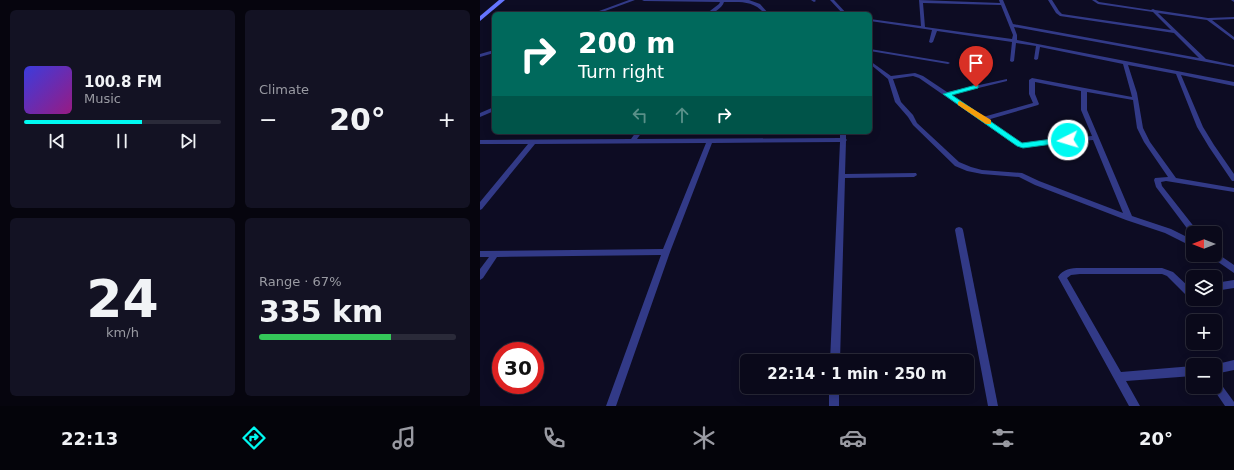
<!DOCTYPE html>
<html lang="en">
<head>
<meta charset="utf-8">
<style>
  body { margin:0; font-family:"DejaVu Sans",sans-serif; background:#131223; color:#f1f3f6; height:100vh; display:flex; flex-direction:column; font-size:15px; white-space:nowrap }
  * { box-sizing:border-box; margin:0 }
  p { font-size:13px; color:#999aa2 }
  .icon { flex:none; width:22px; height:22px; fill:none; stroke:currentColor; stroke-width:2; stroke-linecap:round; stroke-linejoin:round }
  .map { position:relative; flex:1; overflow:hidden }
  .panel { display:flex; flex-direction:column; gap:10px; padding:10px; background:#06050e; width:480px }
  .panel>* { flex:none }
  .hud { position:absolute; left:12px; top:12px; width:380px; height:122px; border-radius:6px; box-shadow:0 2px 10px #0003,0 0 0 1px #2a2a39; background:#00695c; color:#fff; overflow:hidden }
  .needle { width:26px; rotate:270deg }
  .buttons { position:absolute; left:706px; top:226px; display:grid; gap:8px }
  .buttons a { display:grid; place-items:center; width:36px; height:36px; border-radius:6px; background:#0a091a; box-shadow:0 2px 10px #0003,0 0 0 1px #2a2a39; font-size:20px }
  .speed { position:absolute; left:12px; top:342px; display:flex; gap:8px; font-size:20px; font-weight:700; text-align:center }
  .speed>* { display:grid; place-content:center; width:52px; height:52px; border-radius:50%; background:#0a091a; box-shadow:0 2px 10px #0003,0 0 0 1px #2a2a39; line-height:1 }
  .speed .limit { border:6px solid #d22; background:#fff; color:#111 }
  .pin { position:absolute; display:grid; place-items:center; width:34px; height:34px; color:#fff; margin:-41px -17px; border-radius:50% 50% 50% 0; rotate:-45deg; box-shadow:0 0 4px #0007 }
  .pin .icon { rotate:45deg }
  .me { position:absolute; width:44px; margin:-22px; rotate:265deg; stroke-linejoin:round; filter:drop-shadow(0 0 3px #0008) }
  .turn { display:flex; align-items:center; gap:14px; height:84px; padding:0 20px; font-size:18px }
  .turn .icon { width:52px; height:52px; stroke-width:2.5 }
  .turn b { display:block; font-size:28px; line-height:34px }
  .lanes { display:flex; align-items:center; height:38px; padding:0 20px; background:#0003; justify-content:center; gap:20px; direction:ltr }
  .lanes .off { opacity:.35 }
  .big { font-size:30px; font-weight:700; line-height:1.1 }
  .panel .card { flex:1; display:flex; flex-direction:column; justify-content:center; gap:6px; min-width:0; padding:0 14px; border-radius:6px; background:#131223 }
  .panel .dial { align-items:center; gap:0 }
  .dial b { font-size:52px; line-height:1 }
  .song { display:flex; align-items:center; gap:12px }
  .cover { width:48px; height:48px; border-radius:6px; background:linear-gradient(135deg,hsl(240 70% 55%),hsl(310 70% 35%)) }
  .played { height:4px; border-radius:2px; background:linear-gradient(90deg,#00f9f1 60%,#2a2a39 60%) }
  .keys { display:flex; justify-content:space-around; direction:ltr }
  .heat { display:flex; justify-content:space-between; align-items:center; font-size:22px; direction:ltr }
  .charge { height:6px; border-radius:3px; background:linear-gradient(90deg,#34c759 67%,#2a2a39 0) }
  .panel .tiles { flex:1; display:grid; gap:10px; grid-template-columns:repeat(2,1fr) }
  .trip { position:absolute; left:260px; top:354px; width:234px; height:40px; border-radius:6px; background:#0a091a; box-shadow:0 2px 10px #0003,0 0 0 1px #2a2a39; font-weight:700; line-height:40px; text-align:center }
  .tab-bar { display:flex; height:64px; justify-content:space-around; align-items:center; background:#04040a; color:#999aa2 }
  .tab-bar .icon { width:28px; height:28px }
  .tab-bar .active { color:#00f9f1 }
  .tab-bar b { font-size:18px; color:#f1f3f6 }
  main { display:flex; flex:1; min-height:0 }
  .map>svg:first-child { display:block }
</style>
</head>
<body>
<main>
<section class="panel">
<div class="tiles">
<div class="card">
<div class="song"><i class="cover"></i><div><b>100.8 FM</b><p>Music</p></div></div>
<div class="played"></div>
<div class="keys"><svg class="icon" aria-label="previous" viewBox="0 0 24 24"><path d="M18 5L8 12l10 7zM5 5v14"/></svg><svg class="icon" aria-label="pause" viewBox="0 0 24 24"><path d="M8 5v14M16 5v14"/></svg><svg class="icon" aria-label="next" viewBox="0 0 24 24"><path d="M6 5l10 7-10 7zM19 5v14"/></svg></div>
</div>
<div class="card"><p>Climate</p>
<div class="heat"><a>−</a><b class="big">20°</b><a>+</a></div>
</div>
<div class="card dial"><b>24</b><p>km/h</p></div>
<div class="card"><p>Range · 67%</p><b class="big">335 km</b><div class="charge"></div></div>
</div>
</section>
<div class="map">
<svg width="754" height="406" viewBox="0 0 754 406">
  <rect width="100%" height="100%" fill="#0d0c23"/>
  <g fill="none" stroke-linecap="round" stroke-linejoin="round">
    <g fill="#323a87" fill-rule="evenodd">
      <path d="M149,0H155L117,14H111Z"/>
      <path d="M162,0H269L280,4L289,14H285C273,0 261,2 244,2C242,9 232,14 226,14L239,4L240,2L164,1Z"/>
      <path d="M331,0H335L336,1L334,2Z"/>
      <path d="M350,0H354L367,14H363Z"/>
      <path d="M439,0L520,3L519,0H523L533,24L719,58L694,33L580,16L576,13L568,0H572L579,11L582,14L691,30L673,12L618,4L612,0H616L619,2L671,10L673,9L675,10L728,18L754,17V19L732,20L754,37V40L727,20L678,13L726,59L754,65V67L534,27L537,35V40L754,82V86L701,75L723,127L734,145L754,174V181H752L729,147L717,127L696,74L648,65L657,93L663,128L670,142L696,178L754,188V192L686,181L681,182L682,186L719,233H713L712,235L676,187L674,180L675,178L688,177L664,142L657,128L653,100L607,92V110L652,216L691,229L713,240V247L685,233L646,220L555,185L539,177L502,174L487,171L475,166L433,125L428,117L415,102L408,79L390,64V61L411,76L435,73L443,76L467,92L527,79V81L470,95L503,117L553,103L549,94V80L552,78L652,97L651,93L643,64L560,47L558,59L556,60L554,59L556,46L536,43L534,61L532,62L530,61L532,42L457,31L453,42L451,43L449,42L452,30L390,21V19L441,26ZM443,3L521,5L533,35L532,39L445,27ZM433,76L439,78L537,146L543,148L563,144L613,140L643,213L559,181L542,173L502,170L491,167L479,162L437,123L433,115L421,102L413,79ZM555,82L601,91V110L612,136L563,140L543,144L507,120L558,105L559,104L555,94Z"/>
      <path d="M751,0H754V2Z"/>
      <path d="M390,49L468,62L470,63L468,64L390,51Z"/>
      <path d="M14,50V53L0,57V54Z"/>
      <path d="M14,107V111L0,117V113Z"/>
      <path d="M156,132H162L157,139L360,138V132H366V139L367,140L366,141L365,174L436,173L437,175L434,177L365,178L360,361H350L360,142L232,143L190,252L136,406H126L181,255L17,257L3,278L0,280V269L9,257H0V251L183,249L226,143L55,144L2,209L0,210V202L48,144H0V140L151,139Z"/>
      <path d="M479,227L482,228L483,230L518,406H508L475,230L476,228Z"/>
      <path d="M735,252L754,265V273L731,257L730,255H735Z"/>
      <path d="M600,268H682L693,272L709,287L713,286V294L708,295L705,294L687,276L682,274H600L591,275L587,278L641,372L713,366V376L646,381L660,406H649L578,277C583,269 591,268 600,268Z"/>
      <path d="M754,280V288L735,291V283Z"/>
      <path d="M754,360V370L735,374V365H733Z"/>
      <path d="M735,378L738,380L754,402V406H745L732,387H735Z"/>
      <rect x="349" y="387" width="10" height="19"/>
    </g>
    <path fill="#6575ff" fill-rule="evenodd" d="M19,0H25L0,21V16Z"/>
  </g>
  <path fill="#00f9f1" stroke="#00a29d" d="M496,85H498V88L472,95L542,143L588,137L592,140L588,142L543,148L537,146L463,94Z"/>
  <path fill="#f59e0b" d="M480,101L511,120V124H506L478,105V102Z"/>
</svg>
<div class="buttons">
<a><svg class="needle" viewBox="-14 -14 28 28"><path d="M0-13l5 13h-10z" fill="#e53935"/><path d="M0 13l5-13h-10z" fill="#999aa2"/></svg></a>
<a><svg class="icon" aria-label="layers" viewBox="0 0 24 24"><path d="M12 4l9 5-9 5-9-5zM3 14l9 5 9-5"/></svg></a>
<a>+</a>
<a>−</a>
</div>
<div class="speed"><div class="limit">30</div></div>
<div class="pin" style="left:496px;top:87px;background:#d93025"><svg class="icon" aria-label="arrive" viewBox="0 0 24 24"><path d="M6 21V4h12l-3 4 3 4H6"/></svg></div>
<svg class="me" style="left:588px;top:140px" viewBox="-20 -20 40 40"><circle r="17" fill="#00f9f1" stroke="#fff" stroke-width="3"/><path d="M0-11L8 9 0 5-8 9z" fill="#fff"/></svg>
<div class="trip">22:14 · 1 min · 250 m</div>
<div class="hud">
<div class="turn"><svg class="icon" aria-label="right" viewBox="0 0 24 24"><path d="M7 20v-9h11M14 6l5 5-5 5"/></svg><div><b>200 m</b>Turn right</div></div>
<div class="lanes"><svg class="icon off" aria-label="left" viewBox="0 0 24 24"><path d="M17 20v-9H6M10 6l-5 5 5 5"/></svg><svg class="icon off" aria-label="ahead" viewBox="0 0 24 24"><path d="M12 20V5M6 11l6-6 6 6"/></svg><svg class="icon" aria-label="right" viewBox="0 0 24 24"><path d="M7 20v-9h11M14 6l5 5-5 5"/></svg></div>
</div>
</div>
</main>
<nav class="tab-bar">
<b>22:13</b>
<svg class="icon active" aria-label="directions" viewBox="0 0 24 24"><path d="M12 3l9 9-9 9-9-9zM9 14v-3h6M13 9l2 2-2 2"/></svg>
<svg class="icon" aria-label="music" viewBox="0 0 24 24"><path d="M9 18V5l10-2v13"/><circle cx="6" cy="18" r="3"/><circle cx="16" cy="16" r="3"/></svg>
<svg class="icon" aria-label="phone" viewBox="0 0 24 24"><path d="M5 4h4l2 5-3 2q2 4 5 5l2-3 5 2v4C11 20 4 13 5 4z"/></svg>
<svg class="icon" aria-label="climate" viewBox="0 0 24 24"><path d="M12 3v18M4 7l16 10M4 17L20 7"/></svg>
<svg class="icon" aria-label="car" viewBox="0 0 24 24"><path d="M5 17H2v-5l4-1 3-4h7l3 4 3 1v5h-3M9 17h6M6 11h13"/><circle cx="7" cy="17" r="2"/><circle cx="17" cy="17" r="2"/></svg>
<svg class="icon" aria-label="filters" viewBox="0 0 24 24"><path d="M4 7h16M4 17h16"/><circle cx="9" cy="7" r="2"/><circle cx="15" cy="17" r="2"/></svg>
<b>20°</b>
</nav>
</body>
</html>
